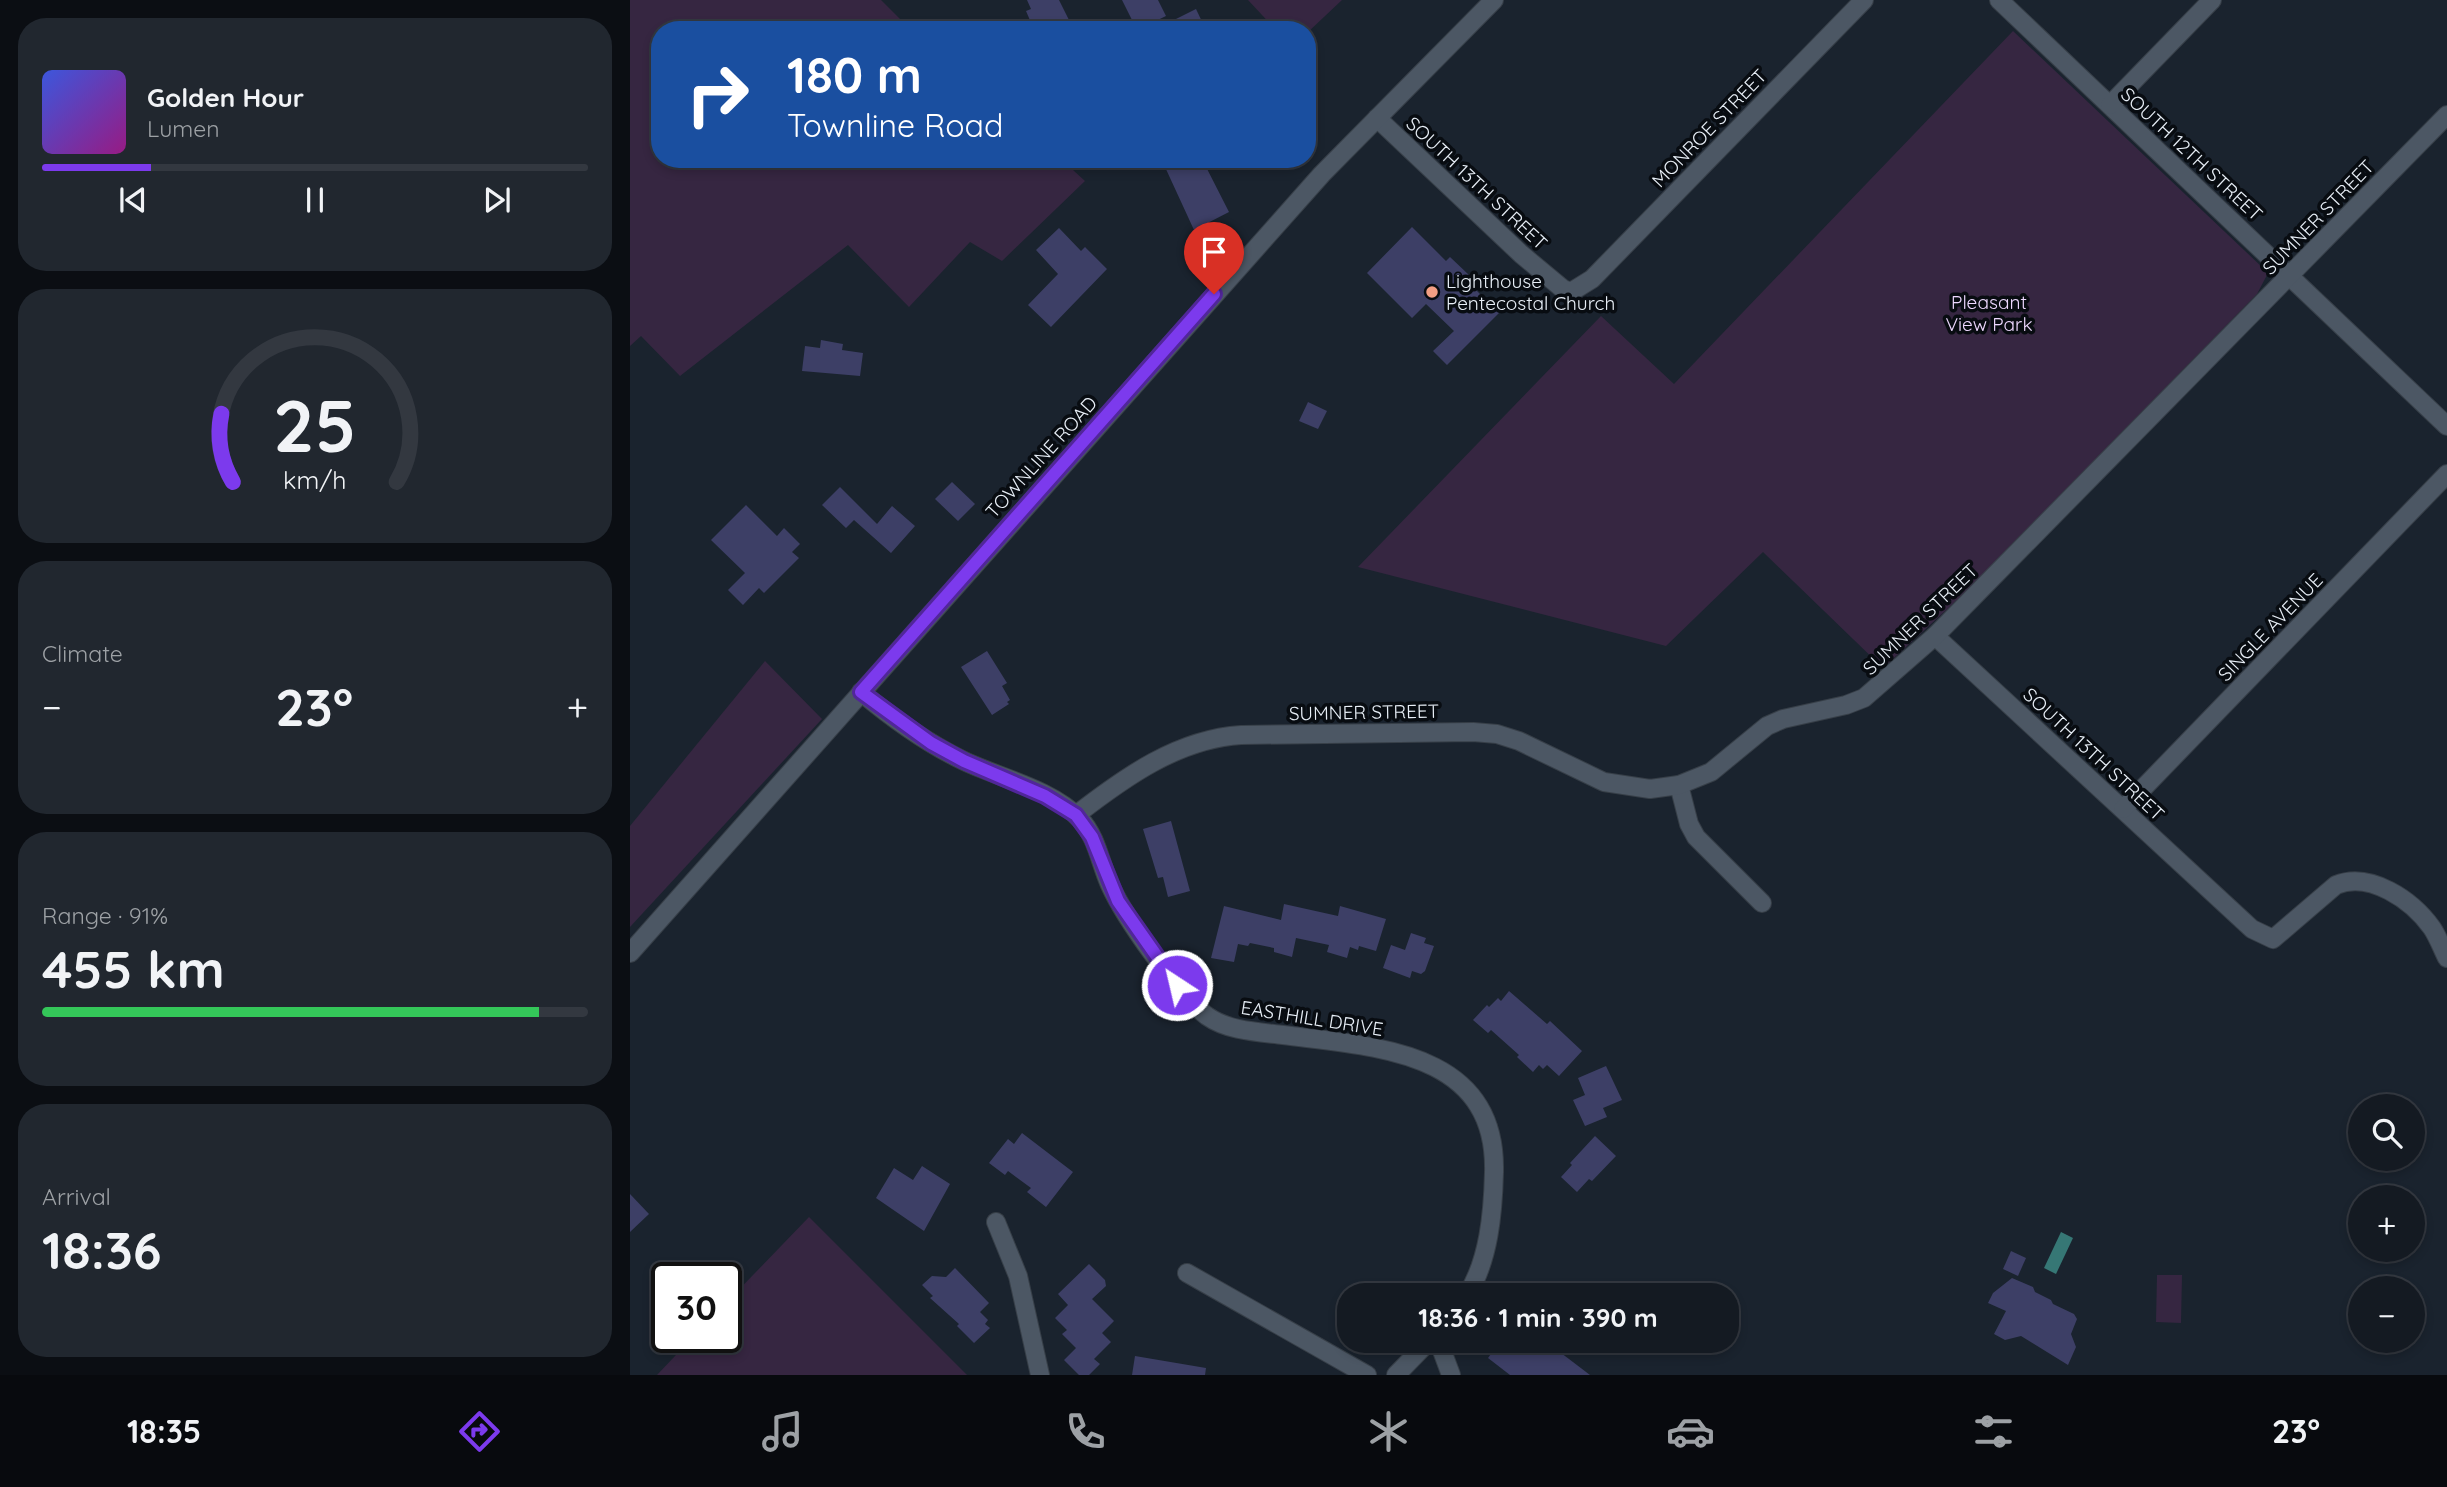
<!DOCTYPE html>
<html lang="en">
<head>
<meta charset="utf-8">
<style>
  body { margin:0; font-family:Quicksand,sans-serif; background:#21272f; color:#f1f3f6; height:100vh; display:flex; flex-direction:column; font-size:26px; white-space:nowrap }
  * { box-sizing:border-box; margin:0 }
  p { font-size:23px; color:#9da1a5 }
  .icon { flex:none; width:38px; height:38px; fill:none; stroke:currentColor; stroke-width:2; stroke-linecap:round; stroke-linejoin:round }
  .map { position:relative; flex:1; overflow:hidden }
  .side { display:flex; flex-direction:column; gap:18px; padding:18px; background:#0b0e13; width:630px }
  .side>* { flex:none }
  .top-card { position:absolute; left:21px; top:21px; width:665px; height:147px; border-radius:28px; box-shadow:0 4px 10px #0003,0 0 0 2px #333840; background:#1a4fa0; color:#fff; overflow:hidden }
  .tools { position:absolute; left:1718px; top:1094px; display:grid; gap:14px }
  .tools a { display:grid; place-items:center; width:77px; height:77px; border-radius:50%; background:#141a22; box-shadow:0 4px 10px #0003,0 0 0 2px #333840; font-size:35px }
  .speed { position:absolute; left:21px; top:1262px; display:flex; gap:14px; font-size:35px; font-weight:700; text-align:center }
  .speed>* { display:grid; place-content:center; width:91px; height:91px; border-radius:50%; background:#141a22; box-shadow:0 4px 10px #0003,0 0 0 2px #333840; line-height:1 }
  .speed .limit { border:4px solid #111; border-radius:10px; background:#fff; color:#111 }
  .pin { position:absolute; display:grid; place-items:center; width:60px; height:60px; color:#fff; margin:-72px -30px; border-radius:50% 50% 50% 0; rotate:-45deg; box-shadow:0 0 7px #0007 }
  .pin .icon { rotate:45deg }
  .me { position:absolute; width:77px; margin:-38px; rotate:325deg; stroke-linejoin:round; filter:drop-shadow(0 0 5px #0008) }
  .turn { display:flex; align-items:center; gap:24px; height:147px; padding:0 21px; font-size:32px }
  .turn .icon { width:91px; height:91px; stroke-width:2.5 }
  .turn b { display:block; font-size:49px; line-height:60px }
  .big { font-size:52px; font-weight:700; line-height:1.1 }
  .side .widget { flex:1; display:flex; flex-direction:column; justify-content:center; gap:10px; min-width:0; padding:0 24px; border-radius:28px; background:#21272f }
  .side .dial { align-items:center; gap:0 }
  .dial svg { height:182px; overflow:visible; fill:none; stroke:#333840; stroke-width:7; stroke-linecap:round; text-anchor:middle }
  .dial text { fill:#f1f3f6; stroke:none }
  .song { display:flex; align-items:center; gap:21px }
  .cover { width:84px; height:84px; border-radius:10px; background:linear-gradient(135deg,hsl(230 70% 55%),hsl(310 70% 35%)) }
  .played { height:7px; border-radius:4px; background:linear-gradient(90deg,#7c3aed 20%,#333840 20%) }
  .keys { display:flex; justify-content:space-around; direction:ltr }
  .heat { display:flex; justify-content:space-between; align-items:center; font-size:38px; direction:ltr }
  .charge { height:10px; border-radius:5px; background:linear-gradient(90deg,#34c759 91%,#333840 0) }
  .trip { position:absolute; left:707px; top:1283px; width:402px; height:70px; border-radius:28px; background:#141a22; box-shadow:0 4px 10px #0003,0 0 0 2px #333840; font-weight:700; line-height:70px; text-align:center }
  .tab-bar { display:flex; height:112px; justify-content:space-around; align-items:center; background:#080a0e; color:#9da1a5 }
  .tab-bar .icon { width:49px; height:49px }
  .tab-bar .current { color:#7c3aed }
  .tab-bar b { font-size:32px; color:#f1f3f6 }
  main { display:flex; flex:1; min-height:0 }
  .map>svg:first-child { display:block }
</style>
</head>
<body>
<main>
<section class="side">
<div class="widget">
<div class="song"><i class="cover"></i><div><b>Golden Hour</b><p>Lumen</p></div></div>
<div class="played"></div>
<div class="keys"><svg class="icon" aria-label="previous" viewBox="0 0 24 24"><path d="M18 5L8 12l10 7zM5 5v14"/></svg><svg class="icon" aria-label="pause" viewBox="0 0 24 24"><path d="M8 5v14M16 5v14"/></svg><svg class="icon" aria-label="next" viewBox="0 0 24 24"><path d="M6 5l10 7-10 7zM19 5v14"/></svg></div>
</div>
<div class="widget dial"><svg viewBox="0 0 100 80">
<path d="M14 69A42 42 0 1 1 86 69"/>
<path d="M14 69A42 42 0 0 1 9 39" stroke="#7c3aed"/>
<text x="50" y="56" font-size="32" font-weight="700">25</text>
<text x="50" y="72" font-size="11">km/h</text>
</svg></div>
<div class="widget"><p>Climate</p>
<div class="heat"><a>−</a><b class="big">23°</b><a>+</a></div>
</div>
<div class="widget"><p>Range · 91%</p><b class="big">455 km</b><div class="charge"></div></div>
<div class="widget"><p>Arrival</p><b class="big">18:36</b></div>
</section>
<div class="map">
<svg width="1817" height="1375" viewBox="0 0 1817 1375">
  <rect width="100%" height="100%" fill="#1a232e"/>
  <g fill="#362641">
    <path d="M0,0H251L281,30H30V159H431L455,181L372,261L340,242L279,307L218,245L50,376L11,336L0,346Z"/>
    <path d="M618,0H712L677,33V30H646Z"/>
    <path d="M1383,31L1633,268L1637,275L1627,294L1338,590L1253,668L1133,552L1036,646L728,567L971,316L1044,384Z"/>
    <path d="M135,661L192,719L0,927V826Z"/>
    <path d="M179,1217L337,1375H27L63,1337H96V1303Z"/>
    <path d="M1527,1275H1552L1551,1323L1526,1322Z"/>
  </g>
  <path fill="#367775" d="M1431,1232L1443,1238L1426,1274L1414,1268Z"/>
  <g fill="#3d3f66">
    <path d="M397,0H429L444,30H409L406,23L402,25L396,11L401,9Z"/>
    <path d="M492,0H528L536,16L507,30Z"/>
    <path d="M566,9L576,30H524Z"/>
    <path d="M540,159H572L599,212L564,230L535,167L542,164Z"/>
    <path d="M782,227L816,261L820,257L839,275L835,279L869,313L817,365L803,351L824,331L796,304L782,318L737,273Z"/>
    <path d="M429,228L451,251L455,247L477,269L421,327L398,305L428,274L406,250Z"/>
    <path d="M191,340L213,344L212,350L233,353L230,376L172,371L175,346L190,348Z"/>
    <path d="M678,402L697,411L688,429L669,421Z"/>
    <path d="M322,482L345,504L328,521L305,499Z"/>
    <path d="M210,487L247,524L262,506L285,526L261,553L224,520L216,528L192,505Z"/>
    <path d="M116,505L147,536L154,528L170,544L162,552L169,558L134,593L129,588L113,605L98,590L115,573L81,540Z"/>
    <path d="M357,651L377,683L372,686L380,700L377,702L379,704L362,715L331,667Z"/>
    <path d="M541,821L560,891L538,897L533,877L528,878L513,829Z"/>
    <path d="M654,904L708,916L710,906L756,919L746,951L729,946L728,950L720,947L717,958L697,952L699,945L666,938L662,957L644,952V948L620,943L618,946L608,944L604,962L581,958L594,906L651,920Z"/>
    <path d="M781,933L796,938L794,943L804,946L795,971L791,974L782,971L780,978L753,968L761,945L775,950Z"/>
    <path d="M879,991L917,1024L920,1021L952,1051L929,1076L917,1065L913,1069L909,1065L903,1072L887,1057L889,1055L861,1030L858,1033L843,1020L857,1005L859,1007L868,998L871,1001Z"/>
    <path d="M976,1066L992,1100L973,1108L977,1117L955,1126L943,1100L955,1095L948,1078Z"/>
    <path d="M392,1133L443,1172L416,1207L397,1192L401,1188L378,1171L375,1175L359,1163L378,1139L384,1144Z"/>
    <path d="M965,1136L986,1156L962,1181L959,1179L947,1192L931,1177L942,1165L940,1163Z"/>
    <path d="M292,1166L320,1184L294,1231L246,1198L264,1168L283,1180Z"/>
    <path d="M0,1194L19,1214L0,1232Z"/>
    <path d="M1381,1251L1396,1258L1388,1276L1373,1269Z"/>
    <path d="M459,1264L475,1280L476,1286L462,1299L484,1321L472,1333L481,1342L464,1359L470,1364L459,1375H449L434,1360L446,1348L432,1334L437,1330L425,1318L438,1305L428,1294Z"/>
    <path d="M325,1268L359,1303L350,1312L358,1320L355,1324L360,1328L344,1343L327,1326L329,1324L300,1298L303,1296L292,1285L302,1276L316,1277Z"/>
    <path d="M1382,1278L1403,1287L1405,1292L1421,1300L1423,1304L1444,1314L1447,1319L1441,1334L1446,1347L1438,1365L1391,1336L1375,1340L1364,1334L1376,1311L1358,1303L1363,1293Z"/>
    <path d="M871,1340H914L960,1375H880L858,1358Z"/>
    <path d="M505,1356L576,1368L575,1375H502Z"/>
  </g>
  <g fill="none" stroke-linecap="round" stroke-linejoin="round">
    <g stroke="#373f48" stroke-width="20">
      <g id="minor">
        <path d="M1369,0L1817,426"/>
        <path d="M1480,105L1582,0"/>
        <path d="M747,118L891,254L933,289L941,292L962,279L1234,0"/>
        <path d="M1305,636L1622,929L1643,939L1706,885C1740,871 1782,900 1802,928C1808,937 1812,948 1817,958"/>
        <path d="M231,692C262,718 295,742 332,760C369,778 420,788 450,819C467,837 470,863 480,885C495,918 549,995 577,1016C598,1031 628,1032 653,1035C745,1047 867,1050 864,1172C863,1213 859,1260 837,1295"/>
        <path d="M1049,785L1059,824L1066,837L1132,903"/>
        <path d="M1493,809L1817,474"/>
        <path d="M446,815C495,777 548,739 611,735L843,732L867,734L889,741L974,782L1020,789L1049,785L1081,772L1137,726L1153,719L1216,705L1234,698L1305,636L1817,115"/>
        <path d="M0,953L692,174L864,0"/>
        <path d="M366,1222L388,1276L410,1375"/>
        <path d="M557,1273L737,1375"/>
        <path d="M808,1340L821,1375"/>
        <path d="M766,1375L800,1340"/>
      </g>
    </g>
    <use href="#minor" stroke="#4c5764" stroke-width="18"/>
  </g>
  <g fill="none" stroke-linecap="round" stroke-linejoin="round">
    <g stroke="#51269a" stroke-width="18">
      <path id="route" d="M547,985L488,901L462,837L446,815L415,796L334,761L301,743L231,692L584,294"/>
    </g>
    <use href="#route" stroke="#7c3aed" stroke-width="12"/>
  </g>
  <circle fill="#f39f84" stroke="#080c11" stroke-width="2.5" cx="802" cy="292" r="7"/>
  <g text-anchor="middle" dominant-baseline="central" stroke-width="7" stroke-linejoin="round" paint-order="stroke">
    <g font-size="19" fill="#e8eff7" stroke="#080c11">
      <text transform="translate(1079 128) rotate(-46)">MONROE STREET</text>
      <text transform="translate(1562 154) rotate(43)">SOUTH 12TH STREET</text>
      <text transform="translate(847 183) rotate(43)">SOUTH 13TH STREET</text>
      <text transform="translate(1688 217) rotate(-46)">SUMNER STREET</text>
      <text transform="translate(411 457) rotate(-48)">TOWNLINE ROAD</text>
      <text transform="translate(1290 619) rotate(-44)">SUMNER STREET</text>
      <text transform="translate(1640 627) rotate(-46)">SINGLE AVENUE</text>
      <text transform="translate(734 712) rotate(-1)">SUMNER STREET</text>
      <text transform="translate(1464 754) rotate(43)">SOUTH 13TH STREET</text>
      <text transform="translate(682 1018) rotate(9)">EASTHILL DRIVE</text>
    </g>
    <g font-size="19" fill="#e8eff7" stroke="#080c11" text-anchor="start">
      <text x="816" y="281">Lighthouse<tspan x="816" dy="22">Pentecostal Church</tspan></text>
    </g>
    <g font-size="19" fill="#eed8ff" stroke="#080c11">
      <text x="1359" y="302">Pleasant<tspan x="1359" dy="22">View Park</tspan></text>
    </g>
  </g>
</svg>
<div class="tools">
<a><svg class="icon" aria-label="search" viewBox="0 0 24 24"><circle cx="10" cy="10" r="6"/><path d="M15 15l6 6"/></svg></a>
<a>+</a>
<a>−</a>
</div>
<div class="speed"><div class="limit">30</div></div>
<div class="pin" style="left:584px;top:294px;background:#d93025"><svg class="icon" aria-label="arrive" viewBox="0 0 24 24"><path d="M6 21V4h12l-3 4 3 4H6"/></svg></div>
<svg class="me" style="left:547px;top:985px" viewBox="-20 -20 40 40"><circle r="17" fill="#7c3aed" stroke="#fff" stroke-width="3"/><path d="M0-11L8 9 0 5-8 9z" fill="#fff"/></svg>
<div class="trip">18:36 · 1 min · 390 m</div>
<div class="top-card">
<div class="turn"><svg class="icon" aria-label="right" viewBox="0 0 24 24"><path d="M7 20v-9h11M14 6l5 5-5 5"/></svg><div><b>180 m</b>Townline Road</div></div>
</div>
</div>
</main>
<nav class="tab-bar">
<b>18:35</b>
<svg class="icon current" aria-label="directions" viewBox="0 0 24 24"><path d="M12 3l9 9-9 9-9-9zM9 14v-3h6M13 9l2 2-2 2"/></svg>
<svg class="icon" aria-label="music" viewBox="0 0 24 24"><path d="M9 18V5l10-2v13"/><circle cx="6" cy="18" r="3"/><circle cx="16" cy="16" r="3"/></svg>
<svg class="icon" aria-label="phone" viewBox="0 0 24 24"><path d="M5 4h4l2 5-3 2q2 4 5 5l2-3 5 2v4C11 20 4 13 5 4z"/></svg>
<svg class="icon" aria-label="climate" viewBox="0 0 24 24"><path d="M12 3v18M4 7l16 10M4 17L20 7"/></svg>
<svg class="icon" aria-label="car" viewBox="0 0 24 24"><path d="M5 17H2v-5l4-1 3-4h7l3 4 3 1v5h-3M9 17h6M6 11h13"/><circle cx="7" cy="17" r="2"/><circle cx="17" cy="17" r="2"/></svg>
<svg class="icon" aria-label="filters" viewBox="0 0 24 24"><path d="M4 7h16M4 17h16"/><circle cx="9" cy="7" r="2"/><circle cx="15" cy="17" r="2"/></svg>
<b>23°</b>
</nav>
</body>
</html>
